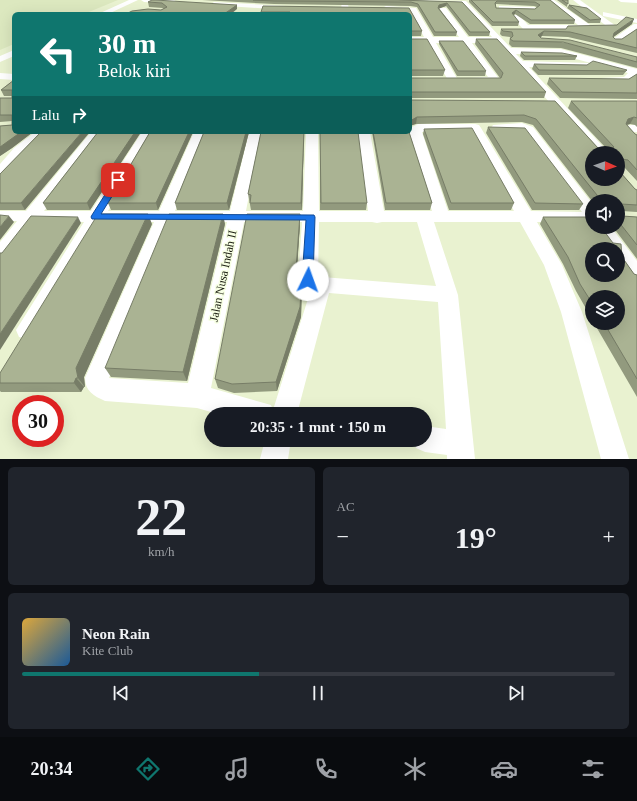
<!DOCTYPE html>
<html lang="id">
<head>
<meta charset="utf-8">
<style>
  body { margin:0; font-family:"Times New Roman",serif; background:#20242c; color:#f1f3f6; height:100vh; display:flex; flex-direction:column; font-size:15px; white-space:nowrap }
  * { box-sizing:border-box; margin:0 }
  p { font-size:13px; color:#9ea1a6 }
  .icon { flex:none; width:22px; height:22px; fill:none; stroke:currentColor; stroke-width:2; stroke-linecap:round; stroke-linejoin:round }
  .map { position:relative; height:459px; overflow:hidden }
  .side { display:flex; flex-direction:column; gap:8px; padding:8px; background:#0d0f14; flex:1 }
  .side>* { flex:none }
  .top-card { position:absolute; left:12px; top:12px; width:400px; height:122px; border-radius:6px; box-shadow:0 4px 16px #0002; background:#0f766e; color:#fff; overflow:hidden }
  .needle { width:26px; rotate:92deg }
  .buttons { position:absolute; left:585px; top:146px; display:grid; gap:8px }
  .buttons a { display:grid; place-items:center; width:40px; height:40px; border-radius:50%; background:#171b24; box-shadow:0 4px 16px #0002; font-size:20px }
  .speed { position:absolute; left:12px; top:395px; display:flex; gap:8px; font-size:20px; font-weight:700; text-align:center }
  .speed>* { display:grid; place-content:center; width:52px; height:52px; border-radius:50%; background:#171b24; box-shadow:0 4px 16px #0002; line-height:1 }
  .speed .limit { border:6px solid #d22; background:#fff; color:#111 }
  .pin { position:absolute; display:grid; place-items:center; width:34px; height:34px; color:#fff; margin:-17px; border-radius:8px; box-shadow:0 2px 6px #0006 }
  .me { position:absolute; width:44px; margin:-22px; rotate:3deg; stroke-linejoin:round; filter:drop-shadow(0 0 3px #0008) }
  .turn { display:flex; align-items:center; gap:14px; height:84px; padding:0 20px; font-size:18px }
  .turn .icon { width:52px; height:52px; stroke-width:2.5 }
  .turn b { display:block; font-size:28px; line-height:34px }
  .then { display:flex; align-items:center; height:38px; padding:0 20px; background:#0003; gap:8px; font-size:15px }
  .big { font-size:30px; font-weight:700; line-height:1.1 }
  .side .tile { flex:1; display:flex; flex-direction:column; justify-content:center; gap:6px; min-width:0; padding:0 14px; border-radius:6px; background:#20242c }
  .side .dial { align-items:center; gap:0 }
  .dial b { font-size:52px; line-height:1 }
  .song { display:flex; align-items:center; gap:12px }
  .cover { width:48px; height:48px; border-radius:6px; background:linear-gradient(135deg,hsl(40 70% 55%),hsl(210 70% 35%)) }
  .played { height:4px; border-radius:2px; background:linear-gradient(90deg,#0f766e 40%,#363941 40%) }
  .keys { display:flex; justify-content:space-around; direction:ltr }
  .heat { display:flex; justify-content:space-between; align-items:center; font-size:22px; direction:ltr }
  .side .tiles { flex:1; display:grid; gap:8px; grid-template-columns:1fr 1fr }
  .tile:last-child { grid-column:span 2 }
  .trip { position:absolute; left:204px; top:407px; width:228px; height:40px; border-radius:20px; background:#171b24; box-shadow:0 4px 16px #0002; font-weight:700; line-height:40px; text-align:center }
  .dock { display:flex; height:64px; justify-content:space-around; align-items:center; background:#090b0e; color:#9ea1a6 }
  .dock .icon { width:28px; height:28px }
  .dock .selected { color:#0f766e }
  .dock b { font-size:18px; color:#f1f3f6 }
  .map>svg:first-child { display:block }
</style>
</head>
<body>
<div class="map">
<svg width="637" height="459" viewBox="0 0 637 459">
  <rect width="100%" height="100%" fill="#e9f2d0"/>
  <path fill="#dce8bf" d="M0,0H118L84,14H14V44L0,50Z"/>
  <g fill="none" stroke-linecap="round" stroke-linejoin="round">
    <g fill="#fff" fill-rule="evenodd">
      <path d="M129,0H138L108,14H98Z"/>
      <path d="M141,0H174L177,2L174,4L144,2Z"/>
      <path d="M341,0H347L350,14H342Z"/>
      <path d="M394,0L466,1L511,48L561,49L637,69V76L626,83H606L601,80L602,78L624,77L628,73L561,55L516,54L523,61L588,63L590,65L588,67L585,68L529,67L609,153H595L496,43H472L500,80L495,83L470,82L469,80L470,78L488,77L463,43H436L458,80L453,83L449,82L427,43H410V37H424L410,12L386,10L382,8L386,6L416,8L433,37H459L439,10L440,8H446L468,37H492L462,4L397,2Z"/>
      <path d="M547,0H554L593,27L589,29H523L512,17L513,15H519L528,25H578Z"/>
      <path d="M573,0H580L616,26L615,28H609Z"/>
      <path d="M618,0H637V3L621,2Z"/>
      <path d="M214,2L286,6L290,8L286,10L212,5L211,4Z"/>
      <path d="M499,6L534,7L538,9L534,11L502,10H499Z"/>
      <path d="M603,12L637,19V23L603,16Z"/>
      <path d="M634,24H637V30L619,43H613L612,41L613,39Z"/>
      <path d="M14,50V56L0,62V56Z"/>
      <path d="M0,73L14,74V80L0,79Z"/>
      <path d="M522,123L533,127L592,203V222H537L562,265L582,312L629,459H601L561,312L544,265L520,222H434L458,295L475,459H447V455L425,452L416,448L412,440H425V426L446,429L438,302L329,293L297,414H218L197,408L105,401C94,396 85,391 85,378L154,222H102L35,337L27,339L19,337L16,330L84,222L35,221L6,259L0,261V242L17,221H0V211H26L91,132H104L44,211H91L142,132H154L108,211H159L194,132H206L175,211H230L249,132H261L246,211H303L306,132H318L319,211H368L358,132H370L384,211H432L409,132L410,128L418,124H475L479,125L481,128L531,211L582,212L525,133C515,128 503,133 493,131L491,128L493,125ZM422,132H471L514,211H448ZM171,222H227L188,383L109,378ZM244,222H302L298,280L301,285L308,287L312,286L273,410L271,405L211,388ZM319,222H372L377,223L382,222H417L436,286L322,277L318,279Z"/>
      <path d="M637,124V132H626L624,129L626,126Z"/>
      <path d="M35,132H49L24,154L5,176L0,177V164L14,148Z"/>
      <path d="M594,227H611L637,261V282L630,280L618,263V249H609Z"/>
      <path d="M265,440H291L288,459H260Z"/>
    </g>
  </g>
  <g fill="#929a7e" fill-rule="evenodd">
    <path d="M202,0H397L462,2L490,32L489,36H469L446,6L439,8L457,32L456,36H434L417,7L410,6L274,4Z"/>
    <path d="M469,0H550L575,20L574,24H530L515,14L513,15L519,22L518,26H492L469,2ZM496,4L534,6L537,7L535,9L496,8Z"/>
    <path d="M557,0H568L567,7Z"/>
    <path d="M148,2L237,5V9L161,10L164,8H163L149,7Z"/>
    <path d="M569,5L601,19L600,23H588L567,8Z"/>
    <path d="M263,6L409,8L422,31L421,36H410V14H261V12Z"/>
    <path d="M632,24L613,37L615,39H622L637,29V53L568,37L542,36L540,37L541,38L637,57V68L561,48L512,47L509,44L510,37L502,36L500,34L501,29H566Z"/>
    <path d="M410,39L445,70L443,76H410Z"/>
    <path d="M476,39L546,92L544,98H410V78H500L475,44Z"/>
    <path d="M439,41L486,71L485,76H457L439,44Z"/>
    <path d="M521,52L577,56L575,60H524L520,56Z"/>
    <path d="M534,64L627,70L623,75H538L532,69Z"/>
    <path d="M637,74V99L560,98L547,84L549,78L629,79Z"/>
    <path d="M14,80V132H33L12,148L0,156V126L12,125V121L0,122V98H12V96H4L1,90Z"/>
    <path d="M410,100L555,101L598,148H606L568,108L571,101H637V127L635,125L630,124L627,125L635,134L637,135V181L624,167L620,166V172L635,189L637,190V212L622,211V216L637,217V259L613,227H618V201H592L533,125L522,122L416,124Z"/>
    <path d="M488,127L583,204L579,210H532L486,133Z"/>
    <path d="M424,129L514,203L511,210H449L423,134Z"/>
    <path d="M41,132L25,210H0V174Z"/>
    <path d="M98,132H141L90,210H47L43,203Z"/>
    <path d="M150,132H193L158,210H111L108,203Z"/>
    <path d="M204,132H249L229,210H177L175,203Z"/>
    <path d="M261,132H304L302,210H251L248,194Z"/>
    <path d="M320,132L367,203L366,210H320Z"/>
    <path d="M372,132H409L432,203L430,210H385Z"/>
    <path d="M543,217L622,257L634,274L637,275V397L594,323H618L592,297V319L576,291L563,264L540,224Z"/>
    <path d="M152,224L84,377L85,387H84L81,392H1L0,391V373Z"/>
    <path d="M225,224L187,381L111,377L105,368Z"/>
    <path d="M300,224L297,271L302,287L301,317L277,391L234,393L218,388L215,379Z"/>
  </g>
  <g fill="#777d67">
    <path d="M447,3L446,6L438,9L439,5Z"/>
    <path d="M237,5V9L231,14H224Z"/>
    <path d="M516,10L515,14L511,17L512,13Z"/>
    <path d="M634,19L632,24L612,38L614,33Z"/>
    <path d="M544,31L542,36L537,40L538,35Z"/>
    <path d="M417,117L416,124L410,126V120Z"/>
    <path d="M634,117L630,124L625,125L628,119Z"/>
    <path d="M21,132H33L12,148L0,156V147Z"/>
    <path d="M82,132H90L25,210L21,203Z"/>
    <path d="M135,132H141L90,210L87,203Z"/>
    <path d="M189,132H193L158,210L156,203Z"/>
    <path d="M246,132H249L229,210L227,203Z"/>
    <path d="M304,132L302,210L301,203Z"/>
    <path d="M148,214L152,224L84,377L85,387L78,378L76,368Z"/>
    <path d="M223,214L225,224L187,381L183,372Z"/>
    <path d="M300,214V224L296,280V270Z"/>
    <path d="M9,216L14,222L0,240V227Z"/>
    <path d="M78,217L81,223L0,350V334Z"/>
    <path d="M302,277V287L301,317L277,391L276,382Z"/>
    <path d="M76,378L84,387L81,392L74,383Z"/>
  </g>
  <g fill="#aab393" stroke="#777d67" fill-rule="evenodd">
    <path d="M152,0H155L237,5L224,14H126L132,11L148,9L161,10L167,7L162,3L148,2Z"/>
    <path d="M253,0H397L462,2L490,32H470L447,3L439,5L438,8L457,32H435L418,4L411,2L274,1Z"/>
    <path d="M471,0H550L575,20H531L516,10L512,13L519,22H493ZM497,1L535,2L540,5L535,9L496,8L495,3Z"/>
    <path d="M562,0H568V4Z"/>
    <path d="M569,5L587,8L601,19L590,20Z"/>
    <path d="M263,6L409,8L422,31H410V14H289L290,12H261Z"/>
    <path d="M626,17L634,19L614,33L613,37L615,39H622L637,29V48L570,32L544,31L538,35L541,38L570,40L637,57V62L563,42L513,41L510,39L513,36L512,32L503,31L501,29H566L568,26L617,25Z"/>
    <path d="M410,39H427L445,70H411L410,71Z"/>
    <path d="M476,39H497L546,92H411L410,93V78H501L503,73Z"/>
    <path d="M439,41H463L486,71H458Z"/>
    <path d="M521,52L562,53L577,56H525Z"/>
    <path d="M593,61L627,70L626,71L539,70L534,64L587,65Z"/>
    <path d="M637,74V93L562,92L549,78L629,79Z"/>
    <path d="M14,80V132H21L0,147V126L12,125V115H0V98H12V90H1Z"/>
    <path d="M410,100L555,101L598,148H613L614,147L571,101H637V118L634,117L628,119L626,124L635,134L637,135V170L628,160L621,159L620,172L635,189L637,190V205L621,204L622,216L637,217V245L618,221V201H597V195L536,119L524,115L417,117L410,121ZM592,153H618V179H592Z"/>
    <path d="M488,127L525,128L583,204L535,203Z"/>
    <path d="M472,128L514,203H451L424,129Z"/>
    <path d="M41,132H82L21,203H0V174Z"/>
    <path d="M98,132H135L87,203H43Z"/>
    <path d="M150,132H189L156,203H108Z"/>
    <path d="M204,132H246L227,203H175Z"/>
    <path d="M261,132H304L301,203H250L251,195L248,194Z"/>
    <path d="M320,132H358L367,203H321Z"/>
    <path d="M373,132H409L432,203H386Z"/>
    <path d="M98,214H148L76,368L78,378H76L74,383H0V373Z"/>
    <path d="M169,214H223L183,372L105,368Z"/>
    <path d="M247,214H300L296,270L302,277L300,307L276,382L232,384L215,379Z"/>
    <path d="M0,215L9,216L0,227Z"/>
    <path d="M31,216L78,217L0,334V253H2Z"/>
    <path d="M543,217H592V227H601L613,243L621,244L622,257L634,274L637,275V379L604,323H618V297H592V303L580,284L568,257ZM592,249H618V275H592Z"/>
  </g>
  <path fill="#1a73e8" stroke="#114b97" d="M118,178L122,180L101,214L314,215L315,217L313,280L311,282H304L302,280L306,220L92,219L91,217L92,215L115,179Z"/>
  <g text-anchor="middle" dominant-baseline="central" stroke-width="3" stroke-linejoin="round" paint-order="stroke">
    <g font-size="12" fill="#1a1d11" stroke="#f7ffe3">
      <text transform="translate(223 276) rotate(-78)">Jalan Nusa Indah II</text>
    </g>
  </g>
</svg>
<div class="buttons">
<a><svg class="needle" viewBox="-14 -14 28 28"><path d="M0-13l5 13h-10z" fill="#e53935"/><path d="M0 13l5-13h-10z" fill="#9ea1a6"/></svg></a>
<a><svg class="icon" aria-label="sound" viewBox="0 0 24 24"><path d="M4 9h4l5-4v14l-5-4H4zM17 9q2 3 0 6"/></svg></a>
<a><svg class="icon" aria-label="search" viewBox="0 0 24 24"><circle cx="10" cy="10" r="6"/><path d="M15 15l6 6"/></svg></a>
<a><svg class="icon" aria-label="layers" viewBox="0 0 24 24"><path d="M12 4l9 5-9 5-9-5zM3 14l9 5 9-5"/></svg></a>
</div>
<div class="speed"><div class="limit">30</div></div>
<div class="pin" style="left:118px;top:180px;background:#d93025"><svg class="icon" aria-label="arrive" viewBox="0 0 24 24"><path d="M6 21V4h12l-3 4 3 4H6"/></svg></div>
<svg class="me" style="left:308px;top:280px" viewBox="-20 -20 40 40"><circle r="19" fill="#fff"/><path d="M0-13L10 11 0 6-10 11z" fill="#1a73e8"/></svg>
<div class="trip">20:35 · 1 mnt · 150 m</div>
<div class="top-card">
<div class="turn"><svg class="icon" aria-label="left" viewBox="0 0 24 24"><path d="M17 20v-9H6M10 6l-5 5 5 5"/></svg><div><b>30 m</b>Belok kiri</div></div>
<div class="then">Lalu<svg class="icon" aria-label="right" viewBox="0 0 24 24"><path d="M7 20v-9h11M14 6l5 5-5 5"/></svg></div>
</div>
</div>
<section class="side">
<div class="tiles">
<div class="tile dial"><b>22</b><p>km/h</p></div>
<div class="tile"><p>AC</p>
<div class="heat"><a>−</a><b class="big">19°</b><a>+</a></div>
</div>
<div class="tile">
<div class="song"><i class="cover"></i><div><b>Neon Rain</b><p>Kite Club</p></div></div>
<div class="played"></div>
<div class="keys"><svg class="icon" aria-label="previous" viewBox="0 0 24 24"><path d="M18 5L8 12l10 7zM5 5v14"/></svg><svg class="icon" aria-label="pause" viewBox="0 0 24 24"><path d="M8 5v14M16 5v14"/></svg><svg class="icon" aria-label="next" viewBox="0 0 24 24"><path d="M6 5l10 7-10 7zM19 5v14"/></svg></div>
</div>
</div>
</section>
<nav class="dock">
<b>20:34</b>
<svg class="icon selected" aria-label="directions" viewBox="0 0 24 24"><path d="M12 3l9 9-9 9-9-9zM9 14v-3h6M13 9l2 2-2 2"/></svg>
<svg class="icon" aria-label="music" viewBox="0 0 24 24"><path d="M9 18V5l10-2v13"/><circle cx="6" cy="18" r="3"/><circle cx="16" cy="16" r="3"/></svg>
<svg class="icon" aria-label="phone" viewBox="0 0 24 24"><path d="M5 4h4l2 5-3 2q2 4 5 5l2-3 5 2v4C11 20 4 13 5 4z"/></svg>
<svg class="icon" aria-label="climate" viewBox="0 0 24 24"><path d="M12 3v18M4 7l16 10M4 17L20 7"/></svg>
<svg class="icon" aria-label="car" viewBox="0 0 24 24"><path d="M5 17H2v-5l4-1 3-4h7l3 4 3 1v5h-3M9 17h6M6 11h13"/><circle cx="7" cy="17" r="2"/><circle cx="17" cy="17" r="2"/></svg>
<svg class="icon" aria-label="filters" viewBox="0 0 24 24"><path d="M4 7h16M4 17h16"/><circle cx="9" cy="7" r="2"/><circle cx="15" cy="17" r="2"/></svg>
</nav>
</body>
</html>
